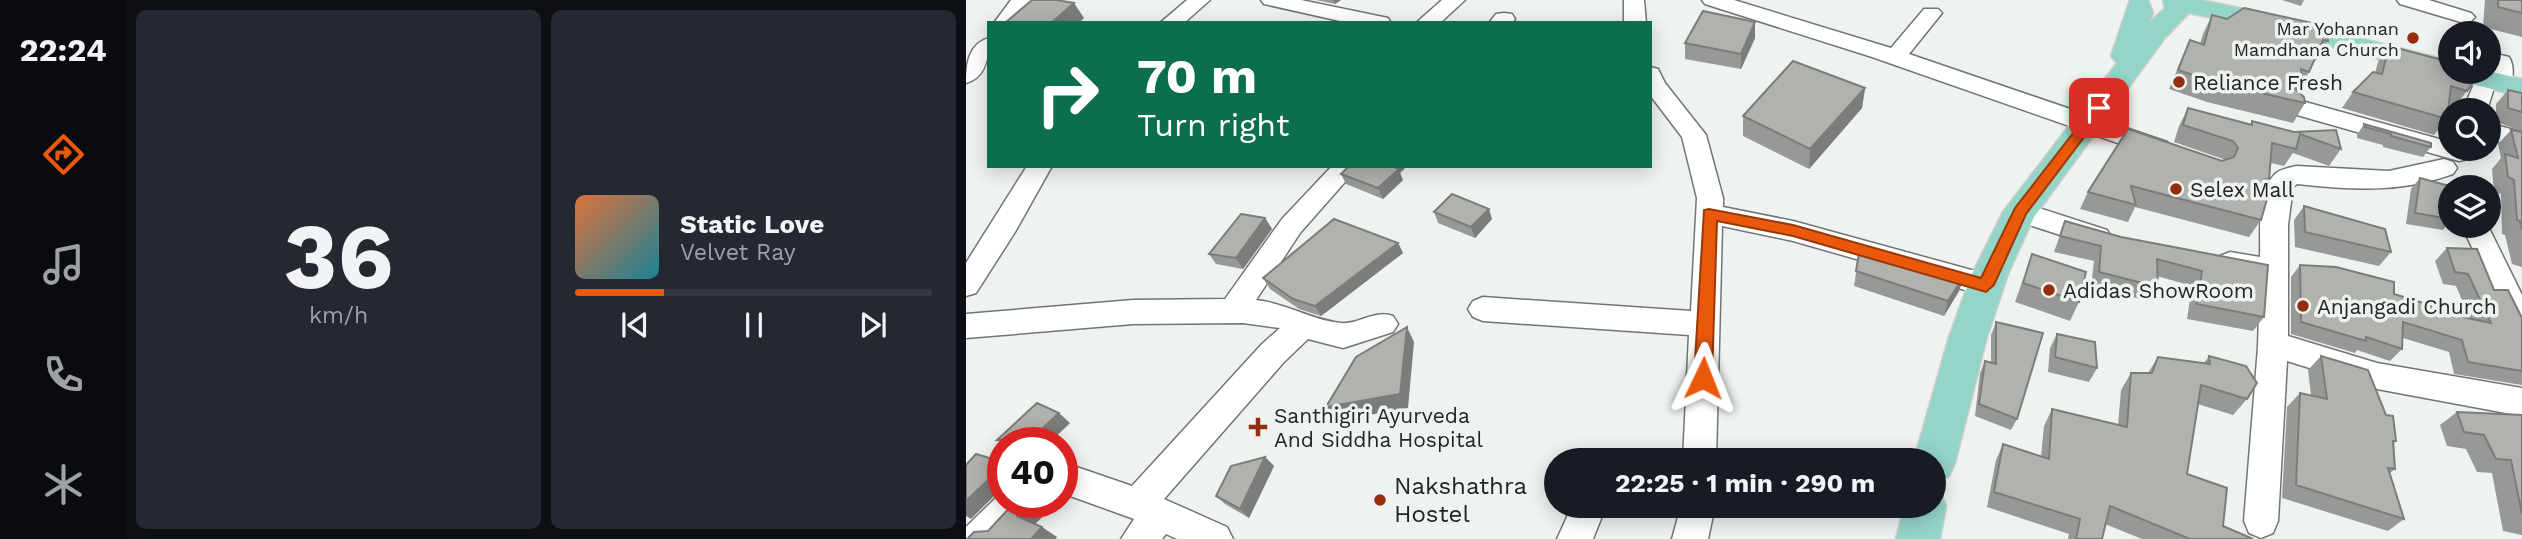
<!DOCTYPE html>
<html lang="en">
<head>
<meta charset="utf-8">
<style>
  body { margin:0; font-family:"Work Sans",sans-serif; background:#242831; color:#f1f3f6; height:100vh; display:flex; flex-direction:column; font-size:26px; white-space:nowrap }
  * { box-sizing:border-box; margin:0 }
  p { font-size:23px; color:#9ea1a6 }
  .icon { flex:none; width:38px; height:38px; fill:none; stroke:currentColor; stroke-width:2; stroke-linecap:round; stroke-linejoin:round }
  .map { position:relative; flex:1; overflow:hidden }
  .panel { display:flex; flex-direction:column; gap:10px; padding:10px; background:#0d0f14; width:840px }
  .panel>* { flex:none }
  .top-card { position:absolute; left:21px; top:21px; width:665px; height:147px; border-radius:0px; box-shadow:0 4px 18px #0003; background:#0b6e4f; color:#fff; overflow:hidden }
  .fabs { position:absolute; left:1472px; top:21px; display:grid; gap:14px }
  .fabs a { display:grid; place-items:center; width:63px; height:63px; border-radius:50%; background:#171b24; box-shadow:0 4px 18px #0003; font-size:35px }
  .speed { position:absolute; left:21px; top:427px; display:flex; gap:14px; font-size:35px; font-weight:700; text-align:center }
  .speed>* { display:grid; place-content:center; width:91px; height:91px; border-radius:50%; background:#171b24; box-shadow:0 4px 18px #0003; line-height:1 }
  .speed .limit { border:10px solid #d22; background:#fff; color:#111 }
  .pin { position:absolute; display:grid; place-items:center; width:60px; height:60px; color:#fff; margin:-30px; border-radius:14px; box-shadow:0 4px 10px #0006 }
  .me { position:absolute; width:77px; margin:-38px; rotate:2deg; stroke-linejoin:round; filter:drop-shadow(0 0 5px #0008) }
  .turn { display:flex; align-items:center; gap:24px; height:147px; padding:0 35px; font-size:32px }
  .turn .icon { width:91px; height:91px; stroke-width:2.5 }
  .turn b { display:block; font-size:49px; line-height:60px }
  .panel .widget { flex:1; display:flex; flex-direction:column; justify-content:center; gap:10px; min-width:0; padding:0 24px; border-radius:10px; background:#242831 }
  .panel .dial { align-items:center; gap:0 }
  .dial b { font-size:91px; line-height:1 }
  .song { display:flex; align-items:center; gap:21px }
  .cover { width:84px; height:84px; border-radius:10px; background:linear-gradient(135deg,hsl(20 70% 55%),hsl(190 70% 35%)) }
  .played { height:7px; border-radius:4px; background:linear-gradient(90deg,#ea580c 25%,#363941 25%) }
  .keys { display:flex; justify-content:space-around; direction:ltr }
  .panel .tiles { flex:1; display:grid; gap:10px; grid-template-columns:repeat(2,1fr) }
  .trip { position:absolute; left:578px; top:448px; width:402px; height:70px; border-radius:35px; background:#171b24; box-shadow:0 4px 18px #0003; font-weight:700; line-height:70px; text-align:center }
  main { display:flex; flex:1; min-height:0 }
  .dock { display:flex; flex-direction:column; width:126px; justify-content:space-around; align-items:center; background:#090b0e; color:#9ea1a6 }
  .dock .icon { width:49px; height:49px }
  .dock .on { color:#ea580c }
  .dock b { font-size:32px; color:#f1f3f6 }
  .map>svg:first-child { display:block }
</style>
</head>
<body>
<main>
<nav class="dock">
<b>22:24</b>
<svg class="icon on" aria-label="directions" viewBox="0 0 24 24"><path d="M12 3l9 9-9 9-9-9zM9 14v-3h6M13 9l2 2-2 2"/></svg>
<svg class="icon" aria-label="music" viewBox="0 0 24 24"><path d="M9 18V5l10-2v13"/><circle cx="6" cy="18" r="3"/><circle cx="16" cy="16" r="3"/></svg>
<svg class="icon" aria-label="phone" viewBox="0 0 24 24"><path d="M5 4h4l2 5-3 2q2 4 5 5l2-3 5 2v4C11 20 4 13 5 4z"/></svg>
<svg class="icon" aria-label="climate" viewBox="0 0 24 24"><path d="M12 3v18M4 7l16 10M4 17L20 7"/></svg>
</nav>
<section class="panel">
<div class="tiles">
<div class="widget dial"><b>36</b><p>km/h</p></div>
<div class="widget">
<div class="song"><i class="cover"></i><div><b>Static Love</b><p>Velvet Ray</p></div></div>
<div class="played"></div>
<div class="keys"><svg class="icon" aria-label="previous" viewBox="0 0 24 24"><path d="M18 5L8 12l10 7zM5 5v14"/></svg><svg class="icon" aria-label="pause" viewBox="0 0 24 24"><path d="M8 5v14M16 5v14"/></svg><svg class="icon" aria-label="next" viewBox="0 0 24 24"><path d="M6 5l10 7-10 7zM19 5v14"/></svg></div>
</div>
</div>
</section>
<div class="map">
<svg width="1556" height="539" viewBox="0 0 1556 539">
  <rect width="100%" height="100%" fill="#eff3f0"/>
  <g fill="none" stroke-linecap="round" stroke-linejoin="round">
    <g stroke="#727573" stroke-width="3">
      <g id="minor">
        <path d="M45,0H66L50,23H28Z"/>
        <path d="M221,0H244L218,23H194Z"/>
        <path d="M295,0H335L422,18L425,23H383L298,4Z"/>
        <path d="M476,0H499L474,23H450Z"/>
        <path d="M658,0H678L680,23H658Z"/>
        <path d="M736,0H768L925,48L958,9H972L976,13L943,54L1201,142L1204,148L1201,154L1192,156L1183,154L906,57L739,4Z"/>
        <path d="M1431,0H1463L1505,13L1509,17L1505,21L1498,23L1434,4Z"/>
        <path d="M538,13L546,14L549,19L546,23H523L530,14Z"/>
        <path d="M23,38C23,56 20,78 0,83C0,65 2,44 23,38Z"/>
        <path d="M1522,52L1543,57C1548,65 1548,80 1543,88H1528L1521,110H1497L1512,74L1524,73Z"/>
        <path d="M684,67L692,69L699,83L740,135L757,198V207L827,221L1020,274L1030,277L1034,285L1030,293L1020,296L827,241L756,226L750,460H717L723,335L517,321L507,317L502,309L507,301L517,297L725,311L731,198L716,137L684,95Z"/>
        <path d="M1332,100L1484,142V149H1503L1505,153L1502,159L1493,161L1324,113L1320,108L1324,103Z"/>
        <path d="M1522,123L1556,132V148L1522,139Z"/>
        <path d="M1478,159L1487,162L1491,168L1487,174C1435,193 1386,190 1331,184L1327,187L1322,225V336L1411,363L1556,388V416L1411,389L1321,361L1312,521L1307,533L1295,538L1283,533L1278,521L1292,347L1294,278L1254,270L1250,263L1254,256L1264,252L1294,257C1295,233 1290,193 1309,174C1314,169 1323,168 1330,166L1423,171Z"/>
        <path d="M61,166H86L49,232L10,293L0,296V263Z"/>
        <path d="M366,166H393L334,233L290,300C320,303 345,320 375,323C393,325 408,309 427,316L432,324L427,332L377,348L342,339L318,362L198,499L261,527L267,539H211L200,534L196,539H155L168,519L96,493V462L166,486L296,344L314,328L277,323L167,324L0,338V314L167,300L259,299L316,219Z"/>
        <path d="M1054,202L1141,230L1145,237L1141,244L1131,247L1045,219L1041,212L1045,205Z"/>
        <path d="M1496,226H1522L1556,295V337L1546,333Z"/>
        <path d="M37,491V502H66L61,513L36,539H0V527Z"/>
        <path d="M606,506H640L627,539H591Z"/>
        <path d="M715,506H749L742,539H706Z"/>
      </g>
    </g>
    <g stroke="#cfcfcf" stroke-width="3">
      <g id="major">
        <path d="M1164,0H1182L1187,13L1184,22L1199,8L1197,0H1235L1293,12L1484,61V72L1522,71L1556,79V97L1290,27L1223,13L1198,39L1068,217L1042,274L1021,337L989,463L983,476L968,482V460H948L983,337L1006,274L1037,212L1151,63L1145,56Z"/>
        <path d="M968,489L974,492L980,506L974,539H930L938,506H968Z"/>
      </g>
    </g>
    <use href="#minor" fill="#fff" fill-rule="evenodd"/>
    <use href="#major" fill="#94d5c7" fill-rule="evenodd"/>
  </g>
  <g fill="#979996">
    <path d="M350,0H375L369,4Z"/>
    <path d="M1316,0H1338L1335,6Z"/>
    <path d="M1519,0H1556V37L1517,27Z"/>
    <path d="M1246,15L1362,41L1351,60H1348L1343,72L1332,91L1330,90L1339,103L1327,123L1241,102L1203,89L1224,40L1234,44L1237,34Z"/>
    <path d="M789,38L775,69L719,59V43Z"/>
    <path d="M1423,46L1501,91L1489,106L1483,104L1481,119L1468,135L1376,108L1387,92L1409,73L1412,62Z"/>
    <path d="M899,88L896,108L843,169L777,136V116Z"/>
    <path d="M1542,90L1556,93V131L1530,122V104Z"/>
    <path d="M1222,108L1283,125L1286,121L1328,132L1375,149L1363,166L1327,153L1318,166L1305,163L1303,180L1299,186L1295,220L1283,237L1169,207L1162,222L1114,209L1122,192L1258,160L1257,159L1208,142L1213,126Z"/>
    <path d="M1398,124L1465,147L1457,157L1417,147V145L1391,138V135Z"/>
    <path d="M1545,130L1556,132V267L1546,264L1539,235L1536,234L1535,194L1528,192L1526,169L1535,158L1532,144Z"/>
    <path d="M383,166H441L434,173L437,180L417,199L380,184L375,174Z"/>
    <path d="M1454,178L1484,187V222L1477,230L1440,224L1445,189Z"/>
    <path d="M1338,206L1425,252L1413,266L1329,247L1328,220Z"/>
    <path d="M468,212L526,219L509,238L472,223Z"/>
    <path d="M299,218L306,229L277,269L250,264L243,254Z"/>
    <path d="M1099,221L1155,237L1302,265L1298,317L1287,331L1221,319L1226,286L1191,276L1192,287L1183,301L1125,287L1128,261L1088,252Z"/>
    <path d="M432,243L437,253L355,316L333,309L304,289L297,278Z"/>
    <path d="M894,247L998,276L993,291L978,316L888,286Z"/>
    <path d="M1481,248L1528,290L1556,318V385L1488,374L1483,352L1437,338L1436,349L1424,361L1391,350L1389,353L1325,334V277L1334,265L1428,294L1473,312L1504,319L1490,286L1477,284L1469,261Z"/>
    <path d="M1066,254L1113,302L1104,321L1049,302Z"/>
    <path d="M1030,322L1051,419L1045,430L1009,416L1014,373L1019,361L1025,363V335Z"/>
    <path d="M1091,334L1131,368L1123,382L1082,372L1084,348Z"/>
    <path d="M1243,356L1281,399L1267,415L1232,404L1221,474L1257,526L1287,539H1176L1139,524L1136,539H1102L1103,534L1021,507L1030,460L1037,444L1075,457L1078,426L1086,409L1152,425L1155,390L1165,373H1182L1192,357L1238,363Z"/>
    <path d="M1355,356L1430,441L1428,443L1429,469L1424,473L1438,519L1422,531L1316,498L1321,407L1334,393L1345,395L1342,370Z"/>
    <path d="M1491,412L1556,415V535L1537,531L1526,473L1511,472L1500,449L1481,446L1474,425Z"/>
    <path d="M104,423L83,443H37V444L31,440Z"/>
    <path d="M299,457L308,466L283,518L259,504L250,496Z"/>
  </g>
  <g fill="#7b7d7a">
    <path d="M367,0H375L369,4Z"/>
    <path d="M108,3L118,18L113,23H85Z"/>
    <path d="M789,22V38L775,69V54Z"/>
    <path d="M899,88L896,108L843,169L844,149Z"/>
    <path d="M425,166H441L434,173L437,180L417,199L412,188Z"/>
    <path d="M523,209L526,219L509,238L505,227Z"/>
    <path d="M299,218L306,229L277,269L270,258Z"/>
    <path d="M432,243L437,253L355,316L349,306Z"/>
    <path d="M998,276L993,291L978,316L982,301Z"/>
    <path d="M441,327L448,342L442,408L370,421L360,407Z"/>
    <path d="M93,413L104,423L83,443H72L66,438Z"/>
    <path d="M299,457L308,466L283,518L274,509Z"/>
    <path d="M37,472V490L27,483Z"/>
    <path d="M22,480L35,489L5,519L0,516V501Z"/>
    <path d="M66,502H92L66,527L51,516Z"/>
    <path d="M76,527L91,537L90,539H65Z"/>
  </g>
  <g fill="#b0b2ae" stroke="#7b7d7a" stroke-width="2">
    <path d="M66,0H90L108,3L85,23H39Z"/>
    <path d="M1532,0H1556V13L1532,7Z"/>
    <path d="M1278,8L1360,26L1362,41L1357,40L1343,72L1335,69L1336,81L1329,89L1338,97L1339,103L1251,83L1212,70L1224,40L1238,45L1246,15L1261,19Z"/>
    <path d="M737,11L789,22L775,54L719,43Z"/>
    <path d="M1423,46L1484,62V72H1514L1501,91L1485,86L1481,119L1387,92L1407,72L1416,74Z"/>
    <path d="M827,61L899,88L844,149L777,116Z"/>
    <path d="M1542,90L1556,93V112L1542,108Z"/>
    <path d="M1222,108L1286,125V121L1328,132L1370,130L1375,149L1334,134L1330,149L1306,143L1303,180L1300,179L1298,191L1303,192L1295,220L1165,186L1170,205L1122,192L1162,129L1256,161L1268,157L1272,148L1267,141L1217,125Z"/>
    <path d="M1398,124L1465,143V147L1425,136V134L1399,127Z"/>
    <path d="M1545,130L1556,132V230L1554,221L1551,220L1548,180L1542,177L1539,154L1552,158Z"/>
    <path d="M383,166H426L433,169L412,188L375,174Z"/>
    <path d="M1454,178L1487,187H1484V219L1449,213Z"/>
    <path d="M486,194L523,209L505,227L468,212Z"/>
    <path d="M1338,206L1419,229L1425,252L1339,232Z"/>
    <path d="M275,214L299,218L270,258L243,254Z"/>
    <path d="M368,219L432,243L349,306L327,299L297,278Z"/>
    <path d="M1099,221L1155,237L1302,265L1298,317L1231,304L1236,271L1191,259L1192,287L1133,272L1135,246L1094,236Z"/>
    <path d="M894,247L998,276L982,301L890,271Z"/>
    <path d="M1481,248L1511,249L1528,290H1542L1556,318V371L1502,362L1496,340L1437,322L1436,349L1400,337V341L1335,322L1334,265L1370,267L1428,282V294L1473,308V312L1525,323L1502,274L1489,272Z"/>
    <path d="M1066,254L1120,272L1113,302L1057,283Z"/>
    <path d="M1030,322L1077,333L1051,419L1013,404L1019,361L1030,364Z"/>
    <path d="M441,327L434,394L360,407L390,357Z"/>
    <path d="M1091,334L1129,342L1131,368L1089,357Z"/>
    <path d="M1243,356L1280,366L1291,383L1281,399L1235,385L1221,474L1261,488L1257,526L1287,539H1224L1144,506L1136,539H1110L1114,519L1028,492L1037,444L1083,459L1086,409L1161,427L1165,373H1186L1192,357L1244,364Z"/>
    <path d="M1355,356L1402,370L1420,415L1427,416L1430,441H1427L1429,469L1422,468L1438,519L1330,485L1334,393L1361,399Z"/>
    <path d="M71,403L93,413L66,438L31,440Z"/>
    <path d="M1491,412L1556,415V514L1545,460L1530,459L1518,435L1498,432Z"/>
    <path d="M10,454L37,462V472L27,483L22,480L0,501V465Z"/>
    <path d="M299,457L274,509L250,496L265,466Z"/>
    <path d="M48,502H66L51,516L76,527L65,539H1L8,532L22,531L47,504Z"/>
  </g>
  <path fill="#ea580c" stroke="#983908" stroke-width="2" d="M1133,104L1140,108L1060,214L1028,285L1020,292L827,236L751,221L746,378L743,384L737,386L731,384L728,378L738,210L743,209L827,225L1015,278L1049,208L1129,105Z"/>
  <g fill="#952d0f" stroke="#eff3f0" stroke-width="2.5">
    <circle cx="1447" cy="38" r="7"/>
    <circle cx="1213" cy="82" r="7"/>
    <circle cx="1210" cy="189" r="7"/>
    <circle cx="1083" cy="290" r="7"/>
    <circle cx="1337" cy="306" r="7"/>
    <path d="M288.5 416.5h7v7h7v7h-7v7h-7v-7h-7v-7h7z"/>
    <circle cx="414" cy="500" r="7"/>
  </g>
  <g text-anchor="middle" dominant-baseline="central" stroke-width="7" stroke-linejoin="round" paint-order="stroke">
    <g font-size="18" fill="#232423" stroke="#eff3f0" text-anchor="end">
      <text x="1433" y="28">Mar Yohannan<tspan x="1433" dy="21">Mamdhana Church</tspan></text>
    </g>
    <g font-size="21" fill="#232423" stroke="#eff3f0" text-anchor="start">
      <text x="1227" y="82">Reliance Fresh</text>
      <text x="1224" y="189">Selex Mall</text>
      <text x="1097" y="290">Adidas ShowRoom</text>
      <text x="1351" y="306">Anjangadi Church</text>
      <text x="308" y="415">Santhigiri Ayurveda<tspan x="308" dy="24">And Siddha Hospital</tspan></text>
    </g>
    <g font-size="24" fill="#232423" stroke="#eff3f0" text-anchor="start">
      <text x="428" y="486">Nakshathra<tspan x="428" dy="28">Hostel</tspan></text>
    </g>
  </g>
</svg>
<div class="fabs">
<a><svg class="icon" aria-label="sound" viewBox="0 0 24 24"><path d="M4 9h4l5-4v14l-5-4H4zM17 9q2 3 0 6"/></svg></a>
<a><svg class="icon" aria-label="search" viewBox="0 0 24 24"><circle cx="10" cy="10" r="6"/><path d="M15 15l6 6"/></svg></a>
<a><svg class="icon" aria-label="layers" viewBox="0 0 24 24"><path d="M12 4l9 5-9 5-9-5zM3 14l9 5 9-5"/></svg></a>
</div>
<div class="speed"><div class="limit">40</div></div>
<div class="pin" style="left:1133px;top:108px;background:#d93025"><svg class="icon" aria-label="arrive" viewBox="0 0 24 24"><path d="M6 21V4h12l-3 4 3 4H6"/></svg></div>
<svg class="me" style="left:737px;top:378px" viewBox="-20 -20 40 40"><path d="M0-17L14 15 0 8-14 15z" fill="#ea580c" stroke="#fff" stroke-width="4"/></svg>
<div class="trip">22:25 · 1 min · 290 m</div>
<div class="top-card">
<div class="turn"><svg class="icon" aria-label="right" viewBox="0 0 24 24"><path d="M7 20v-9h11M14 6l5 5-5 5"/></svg><div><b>70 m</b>Turn right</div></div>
</div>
</div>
</main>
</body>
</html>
